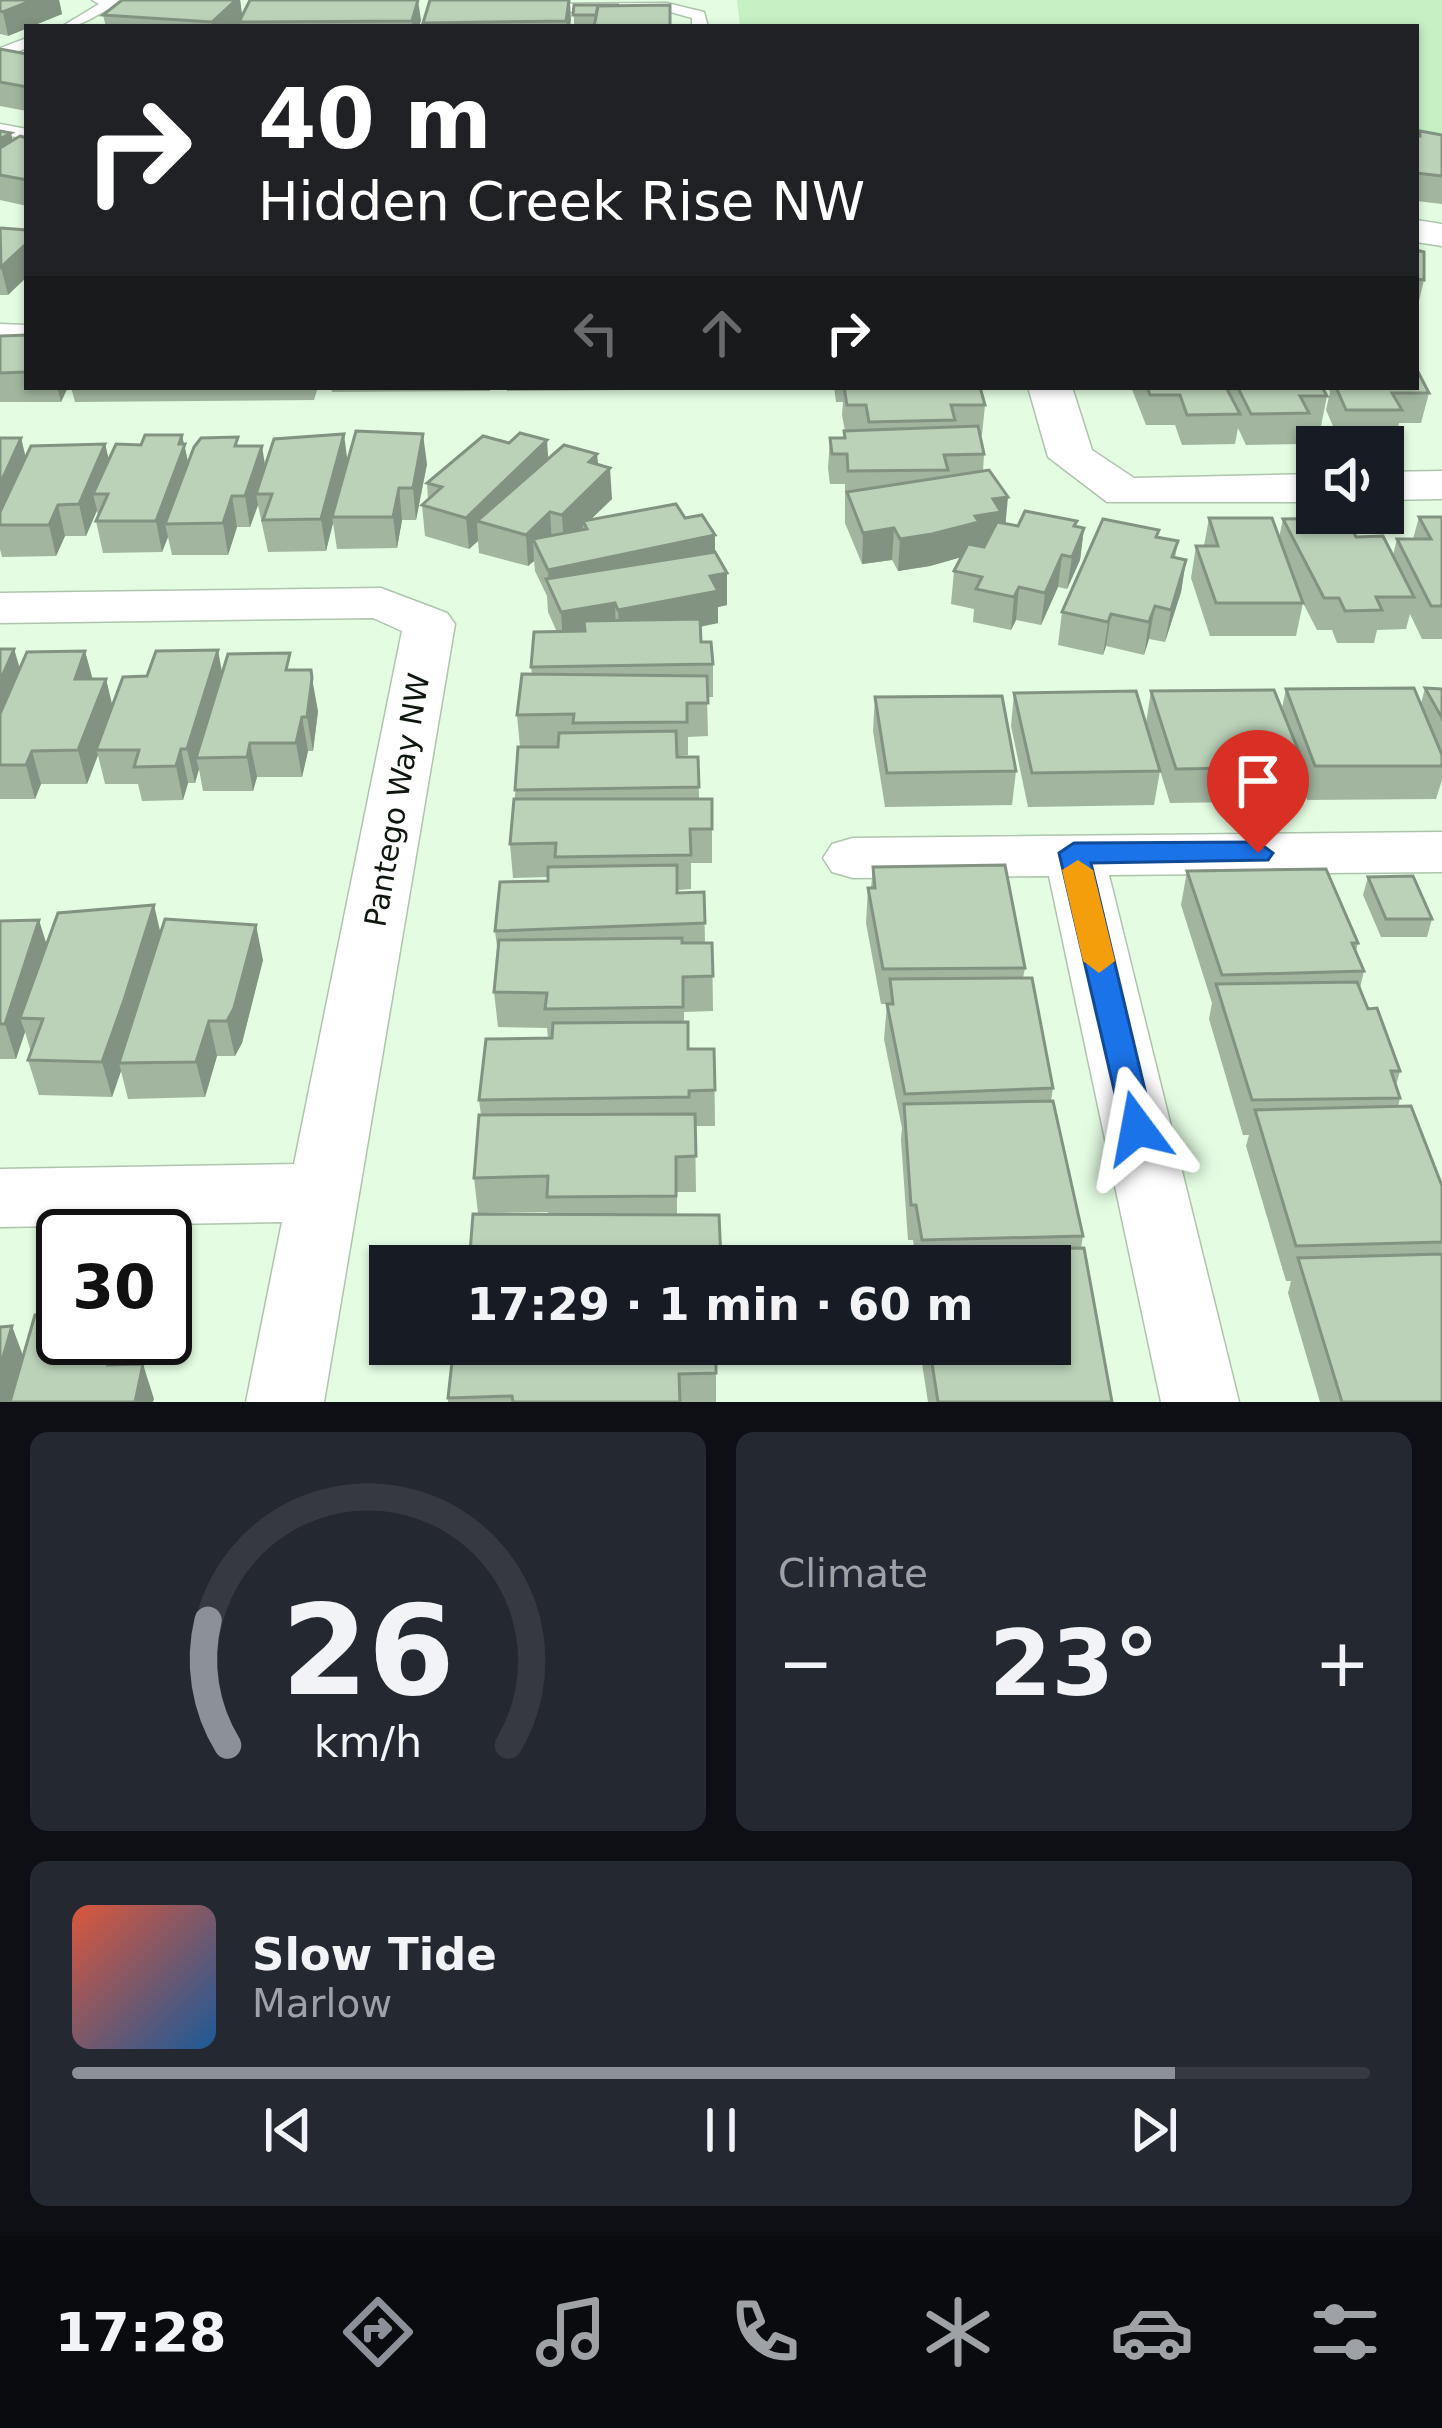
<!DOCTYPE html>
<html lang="en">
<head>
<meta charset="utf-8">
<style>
  body { margin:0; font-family:"DejaVu Sans",sans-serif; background:#242831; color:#f1f3f6; height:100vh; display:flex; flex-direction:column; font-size:45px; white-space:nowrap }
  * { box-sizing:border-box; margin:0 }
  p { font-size:39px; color:#9ea1a6 }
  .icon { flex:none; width:66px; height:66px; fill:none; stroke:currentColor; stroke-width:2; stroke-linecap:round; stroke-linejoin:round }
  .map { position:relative; height:1402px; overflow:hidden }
  .details { display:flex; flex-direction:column; gap:30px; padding:30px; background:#0d0f14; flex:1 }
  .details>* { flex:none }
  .top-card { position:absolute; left:24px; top:24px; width:1395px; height:366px; border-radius:0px; box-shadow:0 3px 9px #0004; background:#202124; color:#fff; overflow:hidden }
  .controls { position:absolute; left:1296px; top:426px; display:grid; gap:24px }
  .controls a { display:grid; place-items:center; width:108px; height:108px; border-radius:0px; background:#171b24; box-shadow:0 3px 9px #0004; font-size:60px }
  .speed { position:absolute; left:36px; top:1209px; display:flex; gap:24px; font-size:60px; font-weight:700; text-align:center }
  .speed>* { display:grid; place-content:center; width:156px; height:156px; border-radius:50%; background:#171b24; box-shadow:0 3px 9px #0004; line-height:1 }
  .speed .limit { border:6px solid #111; border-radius:18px; background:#fff; color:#111 }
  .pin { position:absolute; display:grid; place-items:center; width:102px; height:102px; color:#fff; margin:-123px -51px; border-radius:50% 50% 50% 0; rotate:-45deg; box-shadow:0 0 12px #0007 }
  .pin .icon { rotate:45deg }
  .me { position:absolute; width:132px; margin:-66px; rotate:347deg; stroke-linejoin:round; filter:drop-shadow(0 0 9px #0008) }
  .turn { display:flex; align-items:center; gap:42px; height:252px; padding:0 36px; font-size:54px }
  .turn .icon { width:156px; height:156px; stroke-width:2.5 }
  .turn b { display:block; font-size:84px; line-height:102px }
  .lanes { display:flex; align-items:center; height:114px; padding:0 36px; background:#0003; justify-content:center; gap:60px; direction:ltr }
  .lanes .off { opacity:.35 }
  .big { font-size:90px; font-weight:700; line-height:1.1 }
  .details .card { flex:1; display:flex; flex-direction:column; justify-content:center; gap:18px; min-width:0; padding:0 42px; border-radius:18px; background:#242831 }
  .details .dial { align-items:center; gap:0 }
  .dial svg { height:312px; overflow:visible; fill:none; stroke:#363941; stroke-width:7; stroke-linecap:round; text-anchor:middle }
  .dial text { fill:#f1f3f6; stroke:none }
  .song { display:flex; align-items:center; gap:36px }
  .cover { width:144px; height:144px; border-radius:18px; background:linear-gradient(135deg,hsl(10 70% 55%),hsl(210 70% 35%)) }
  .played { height:12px; border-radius:6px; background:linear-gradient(90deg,#8c9099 85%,#363941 85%) }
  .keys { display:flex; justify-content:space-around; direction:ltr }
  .heat { display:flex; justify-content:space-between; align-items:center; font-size:66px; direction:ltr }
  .details .tiles { flex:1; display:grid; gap:30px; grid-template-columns:1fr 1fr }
  .card:last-child { grid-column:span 2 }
  .trip { position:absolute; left:369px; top:1245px; width:702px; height:120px; border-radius:0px; background:#171b24; box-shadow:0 3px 9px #0004; font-weight:700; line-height:120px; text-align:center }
  .tabs { display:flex; height:192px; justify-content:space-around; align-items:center; background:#090b0e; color:#9ea1a6 }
  .tabs .icon { width:84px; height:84px }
  .tabs .on { color:#8c9099 }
  .tabs b { font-size:54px; color:#f1f3f6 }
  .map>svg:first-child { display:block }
</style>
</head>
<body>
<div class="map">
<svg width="1442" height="1402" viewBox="0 0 1442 1402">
  <rect width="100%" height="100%" fill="#e3fce2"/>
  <path fill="#c6f0c4" d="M737,0H1442V134L1416,132V27H740Z"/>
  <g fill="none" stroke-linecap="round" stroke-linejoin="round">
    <g stroke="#adc5ac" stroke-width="3">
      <g id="service">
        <path d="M92,0H149L162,5C148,13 131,3 115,7C94,14 85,27 61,27L99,4Z"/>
        <path d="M667,3L704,12L708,27H692V18L667,11L535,12L528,8L535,4Z"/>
        <path d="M27,38V48L0,58V48Z"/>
        <path d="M0,124L27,129V139L0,134Z"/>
        <path d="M0,324L27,325V337L0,336Z"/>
      </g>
    </g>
    <g stroke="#adc5ac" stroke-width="3">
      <g id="minor">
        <path d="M1416,220L1442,224V246L1416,242Z"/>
        <path d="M1028,387H1072L1092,450L1134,478L1317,474V502H1107L1048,457Z"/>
        <path d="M1442,471V499L1383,500V472Z"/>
        <path d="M381,588L447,613L455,624L324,1402H246L282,1222L0,1227V1169L294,1164L402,631L373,618L0,623V593Z"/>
        <path d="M1442,832V872L1109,875L1239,1402H1161L1049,876L853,878L832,872L823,858L832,844L853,838Z"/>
      </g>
    </g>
    <use href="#service" fill="#fff" fill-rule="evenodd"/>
    <use href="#minor" fill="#fff" fill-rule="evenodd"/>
  </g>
  <g fill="#a1b59f">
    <path d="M0,0H59L62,14L8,36L0,34Z"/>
    <path d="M240,0L242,16L421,20L419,27H240V24L236,27H106L103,15Z"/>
    <path d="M570,0V27H423V23Z"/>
    <path d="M574,5L671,27H574Z"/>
    <path d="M0,49L27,54V111L0,106Z"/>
    <path d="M0,131L13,140L27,138V206L0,200Z"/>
    <path d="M1442,135V204L1416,201V136Z"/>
    <path d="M0,228L8,295H0Z"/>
    <path d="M1416,250L1424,280L1417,309H1416Z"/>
    <path d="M27,335V387H68L61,402H0V336Z"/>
    <path d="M71,387H318L314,400L75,402Z"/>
    <path d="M331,387H491L490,391L332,392Z"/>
    <path d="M507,387H743V389L507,391Z"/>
    <path d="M834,387H980L985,405L982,435H980L984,454L983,471L1006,523L1018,526L1084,528L1080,560L1067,589L1058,587L1041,625L1016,620L1011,630L973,622L974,609L951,604L954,571L961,557L930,566L898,571L892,560L862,564L845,523V484H830L828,468L830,438H844L845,431L842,415L843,402H836Z"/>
    <path d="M1131,387H1322L1327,396L1321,426H1306L1303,444L1246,445L1238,428L1235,444L1182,445L1175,425H1146Z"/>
    <path d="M1328,387H1416L1429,393L1421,423H1399L1395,441L1339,440L1326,410L1330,392Z"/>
    <path d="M0,438H21L26,458L105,444L109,460L184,444L188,462L240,446L265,467L348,462L427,464L416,520H402L397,548L337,549L333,523L326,551L268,552L258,505L250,527H237L228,555H172L168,537L162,552L103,553L96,521L98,516L97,511L86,536H65L56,556L2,557L0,549Z"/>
    <path d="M597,454L598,464L612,499L590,520L685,518L715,553L727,573V605L718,607V623L700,627L701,642L713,664V697H707L708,736L688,737V755L677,756L698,757L699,799H712V863H691V889L678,890V893L704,892L705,943H712L713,1011L684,1012V1022L688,1049H714L715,1126H695L696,1192H677V1215L721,1260V1266H469L548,1215V1212L478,1213L474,1178L481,1115L479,1100L548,1038L547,1028L498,1027L494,992L498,954L495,931L548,881V877L513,878L510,844L520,747L517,715L532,674L531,667L557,632L548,612L547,596L535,571L534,561L528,566L479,553L478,541L469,549L425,536L422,505L428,499L427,483L548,459Z"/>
    <path d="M1419,517H1442V639H1422L1410,614L1406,629L1377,630L1374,643H1337L1332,630H1317L1303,603L1296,636H1210L1191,578L1196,546H1204L1209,518L1279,538L1283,519L1356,537L1393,555L1397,539H1413Z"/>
    <path d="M1159,530L1158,537L1178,541L1175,558L1186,560L1181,592L1165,642L1149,639L1144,655L1106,646L1103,655L1058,645L1062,612Z"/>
    <path d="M0,649H14L20,668L85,651L92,679H106L112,707L222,674L293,670L318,711L313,751H308L302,777H257L253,791H203L199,769L195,783H188L183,800L142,801L138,784H105L98,755L87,784H41L35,799H0Z"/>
    <path d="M1425,688L1442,689V780L1436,799L1307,800L1301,784L1297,801L1170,803L1158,764L1160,771L1154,805L1028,807L1011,726L1014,693L1146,723L1151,691L1282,708L1286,689L1421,704Z"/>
    <path d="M875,697L1016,771L1012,805L885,807L873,731Z"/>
    <path d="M873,867L1025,968L1023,978L1053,1088L1051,1101L1083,1236L1081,1248L1112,1402H928L919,1344H1050V1266H917L913,1240H908L901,1140L902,1128L884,1039L887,1004H881L866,923L868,888H871Z"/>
    <path d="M1187,871L1358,943L1356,951L1364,971L1360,988L1368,1009L1400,1071L1396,1085L1400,1098L1398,1107L1442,1186V1402H1320L1288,1293L1291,1281H1286L1246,1146L1249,1135H1243L1209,1019L1212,1003L1181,905Z"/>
    <path d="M1368,877L1432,919L1427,937H1381L1363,895Z"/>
    <path d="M0,921L47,945L161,934L263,960L242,1043L235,1056H217L205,1097L128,1099L121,1071L112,1097L39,1095L28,1060L31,1052L25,1032L16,1059H0Z"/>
    <path d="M716,1344V1402H448V1398Z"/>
  </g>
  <g fill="#839382">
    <path d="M33,0H59L62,14L8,36L3,12Z"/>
    <path d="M236,0H240L243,21L236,27H213L212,22Z"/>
    <path d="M418,0L421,20L419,27H412V21Z"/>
    <path d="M570,0L571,20L570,27H566Z"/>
    <path d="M11,133L17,159L0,169V139Z"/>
    <path d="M27,243V277L8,295L1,267Z"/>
    <path d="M57,387H68L61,402Z"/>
    <path d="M344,434L348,465L332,517L333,523L326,551L321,519Z"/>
    <path d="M423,434L427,464L416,520L413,488Z"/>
    <path d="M182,435L191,475L165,524L168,537L162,552L156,521Z"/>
    <path d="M21,438L28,468L0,525V484Z"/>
    <path d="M547,440L549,471L477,521L478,541L469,549L466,518Z"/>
    <path d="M105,444L112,474L93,494L97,510L86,536L79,504Z"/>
    <path d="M262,446L267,477L256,494L258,505L250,527L245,496Z"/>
    <path d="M597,454L599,479L610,468L612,499L585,525L583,521V527L564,547L562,515L589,462Z"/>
    <path d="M399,488L402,520L397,548L393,517Z"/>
    <path d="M232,496L237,527L228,555L223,523Z"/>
    <path d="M1008,497L1005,529L998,543L976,547V553L930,566L898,571L900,539L993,499Z"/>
    <path d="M58,505L65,536L56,556L49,525Z"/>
    <path d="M550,512L552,543L533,539L534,561L528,566L526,535Z"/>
    <path d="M894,528L892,560L862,564L863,533Z"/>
    <path d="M1084,528L1080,560L1067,589L1072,557Z"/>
    <path d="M715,535V567L549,586L548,570Z"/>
    <path d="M1062,555L1058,587L1041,625L1045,593Z"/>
    <path d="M1186,560L1181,592L1165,642L1171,610Z"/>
    <path d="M727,573V605L718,607V623L620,642L618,610L710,576Z"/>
    <path d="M1019,587L1016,620L1011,630L1014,597Z"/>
    <path d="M615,603L616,635L563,645L561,612Z"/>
    <path d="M1155,606L1149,639L1144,655L1149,622Z"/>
    <path d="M1111,614L1106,646L1103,655L1108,622Z"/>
    <path d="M14,649L23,682L0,735V681Z"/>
    <path d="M218,650L224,683L196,758L199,769L195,783L187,749Z"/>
    <path d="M85,651L94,684L75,679Z"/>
    <path d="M312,678L318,711L313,751L307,717Z"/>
    <path d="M106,679L114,712L96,750L98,755L87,784L78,750Z"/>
    <path d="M302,717L308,751L302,777L296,743Z"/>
    <path d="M250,743L257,777L253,791L247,757Z"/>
    <path d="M181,749L188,783L183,800L176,766Z"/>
    <path d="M32,751L41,784L35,799L26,765Z"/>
    <path d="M154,905L162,939L119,1063L121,1071L112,1097L102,1062Z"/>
    <path d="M39,920L50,955L20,1018L25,1032L16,1059L5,1024Z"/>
    <path d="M256,925L263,960L242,1043L235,1056L227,1021Z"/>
    <path d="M209,1021L217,1056L205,1097L196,1062Z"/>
    <path d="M12,1326L25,1361L14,1402H0V1367Z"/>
    <path d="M115,1338H129L132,1347L120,1400L108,1365Z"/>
    <path d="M143,1364L154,1399L153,1402H135Z"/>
  </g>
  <g fill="#bbd2b9" stroke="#839382" stroke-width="3">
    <path d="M0,0H33L3,12L0,11Z"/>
    <path d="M122,0H236L212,22L103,15Z"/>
    <path d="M250,0H418L412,21L239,22Z"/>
    <path d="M430,0H569L566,21L423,23Z"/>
    <path d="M574,5H619L598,6L596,15H573Z"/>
    <path d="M670,5V27H594L598,6Z"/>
    <path d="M0,49L27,54V87L0,82Z"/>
    <path d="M0,131L11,133L0,139Z"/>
    <path d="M1420,131L1442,135V176L1416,173V136H1420Z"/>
    <path d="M20,136L27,138V180L0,175V148Z"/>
    <path d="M0,228L27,230V243L1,267Z"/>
    <path d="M1416,250L1424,252V280L1416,279Z"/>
    <path d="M27,335V372L0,373V336Z"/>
    <path d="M1416,368L1429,393H1392L1402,410H1346L1336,387H1416Z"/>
    <path d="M844,387H980L985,405H951L955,420L869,422L866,405H847Z"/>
    <path d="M1147,387H1226L1240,414L1187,415L1180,395H1150Z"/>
    <path d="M1244,387H1322L1327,396H1300L1309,413L1251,414L1238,388Z"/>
    <path d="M978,426L984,454L944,455L948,470L848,471L847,454H832L830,438H845L844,431Z"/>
    <path d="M356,431L423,434L413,488H399L393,517H332Z"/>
    <path d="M520,433L547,440L466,518L422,505L442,487L427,483L483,436L509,443Z"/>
    <path d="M344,434L321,519L263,520L272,494H256L274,439Z"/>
    <path d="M145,435H182L179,444H185L156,521H96L108,494H93L116,444L141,445Z"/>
    <path d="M238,437L235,446H262L245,496H232L223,523L165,524L194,447L201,438Z"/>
    <path d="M0,438H21L0,484Z"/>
    <path d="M105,444L79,504L58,505L49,525H0V512L31,446Z"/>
    <path d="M564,445L597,454L589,462L610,468L562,515L550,512L526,535L477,521Z"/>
    <path d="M989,470L1008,497L993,499L1001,512L975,516L979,522L932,534L900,539L894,528L863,533L847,492Z"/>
    <path d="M676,504L685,518L702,515L715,535L548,570L533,539L587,529L583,521Z"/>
    <path d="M1025,511L1077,521L1074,526L1084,528L1072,557L1062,555L1045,593L1019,587L1014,597L976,589L982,577L954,571L968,544L984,547L997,522L1018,526Z"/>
    <path d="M1419,517H1442V606H1431L1397,539H1431Z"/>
    <path d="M1209,518H1272L1303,603H1216L1196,546H1218Z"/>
    <path d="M1347,518L1356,537L1383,536L1414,597H1376L1382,610L1345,611L1339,598H1324L1283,519Z"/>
    <path d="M1103,519L1159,530L1156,537L1178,541L1172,557L1186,560L1171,610L1155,606L1149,622L1111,614L1108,622L1062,612Z"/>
    <path d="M715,552L727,573L710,576L718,591L618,610L615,603L561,612L546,579Z"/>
    <path d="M700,619L701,642H711L713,664L531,667L534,632L585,631L584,621Z"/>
    <path d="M0,649H14L0,681Z"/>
    <path d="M218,650L187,749H181L176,766L134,767L139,750H96L123,677L147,676L156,651Z"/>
    <path d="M85,651L75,679H106L78,750L32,751L26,765H0V714L27,652Z"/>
    <path d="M290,653L286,670H311L312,678L307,717H302L296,743H250L247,757L196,758L228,654Z"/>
    <path d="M522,674L707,676L708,703H687V722L573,723L574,714L517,715Z"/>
    <path d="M1414,688L1442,755V766H1315L1286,689Z"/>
    <path d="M1425,688L1442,689V718Z"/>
    <path d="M1274,690L1305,767L1176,769L1151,691Z"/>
    <path d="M1136,691L1160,771L1032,773L1014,693Z"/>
    <path d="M1002,696L1016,771L887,773L875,697Z"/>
    <path d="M676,731L677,757H698L699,787L515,790L518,747H558L559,733Z"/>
    <path d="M514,799H712V829H690L691,855L555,857L556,843L510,844Z"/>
    <path d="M677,865V893L704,892L705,923L495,931L500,882L548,881V867Z"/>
    <path d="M1005,865L1025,968L883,969L868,888H875L873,867Z"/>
    <path d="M1326,869L1358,943H1352L1364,971L1222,975L1187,871Z"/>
    <path d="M1413,876L1432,919H1386L1368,877Z"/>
    <path d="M154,905L124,1000L102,1062L28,1060L43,1019L20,1018L58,913Z"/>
    <path d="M165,919L256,925L234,1008L227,1021H209L196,1062L119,1063Z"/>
    <path d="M39,920L5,1024H0V921Z"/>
    <path d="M682,938V943H712L713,976L683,977V1007L545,1009L547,993L494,992L499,940Z"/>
    <path d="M1032,978L1053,1088L905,1094L887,1004H893L890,979Z"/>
    <path d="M1357,982L1368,1009L1377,1008L1400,1071H1391L1400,1098L1252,1100L1216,984Z"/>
    <path d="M688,1022V1049H714L715,1090L689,1091V1097L479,1100L486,1039L552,1038L553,1023Z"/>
    <path d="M1053,1101L1083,1236L922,1240L916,1205H911L904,1104Z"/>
    <path d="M1411,1106L1442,1186V1242L1296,1246L1255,1110Z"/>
    <path d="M695,1114L696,1156L676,1157V1196L547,1197L548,1176L474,1178L479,1115Z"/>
    <path d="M473,1214L719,1215L721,1260L687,1259V1266H469Z"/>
    <path d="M1084,1248L1112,1402H938L929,1344H1050V1266H924L923,1249Z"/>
    <path d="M1442,1254V1402H1342L1298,1258Z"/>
    <path d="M63,1314V1338H115L108,1365L143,1364L135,1402H10L35,1315Z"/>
    <path d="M12,1326L0,1367V1327Z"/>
    <path d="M454,1344H716V1373L679,1374L680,1402H513L512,1396L448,1398Z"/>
  </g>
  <path fill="#1a73e8" stroke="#114b97" stroke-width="3" d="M1258,842L1273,853L1268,860L1091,863L1154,1128L1149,1137H1125L1059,853L1074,843Z"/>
  <path fill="#f59e0b" d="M1078,860L1093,870L1115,961L1099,973L1083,961L1062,870Z"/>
  <g text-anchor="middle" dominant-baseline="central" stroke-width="12" stroke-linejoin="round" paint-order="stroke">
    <g font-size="30" fill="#0e170e" stroke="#fff">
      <text transform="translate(397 800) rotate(-80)">Pantego Way NW</text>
    </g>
  </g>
</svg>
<div class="controls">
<a><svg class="icon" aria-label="sound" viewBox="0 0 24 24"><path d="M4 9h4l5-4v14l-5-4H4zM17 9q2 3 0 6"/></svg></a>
</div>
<div class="speed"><div class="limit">30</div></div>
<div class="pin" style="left:1258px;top:853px;background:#d93025"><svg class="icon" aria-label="arrive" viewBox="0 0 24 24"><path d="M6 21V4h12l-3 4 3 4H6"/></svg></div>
<svg class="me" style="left:1137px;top:1128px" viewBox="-20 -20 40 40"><path d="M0-17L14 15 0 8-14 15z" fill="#1a73e8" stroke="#fff" stroke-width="4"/></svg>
<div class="trip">17:29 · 1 min · 60 m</div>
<div class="top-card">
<div class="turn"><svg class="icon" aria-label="right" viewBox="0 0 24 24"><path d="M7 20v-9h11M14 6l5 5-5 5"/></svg><div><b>40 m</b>Hidden Creek Rise NW</div></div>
<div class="lanes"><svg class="icon off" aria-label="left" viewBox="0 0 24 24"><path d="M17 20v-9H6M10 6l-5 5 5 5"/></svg><svg class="icon off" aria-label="ahead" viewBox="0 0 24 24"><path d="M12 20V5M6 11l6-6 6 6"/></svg><svg class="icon" aria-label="right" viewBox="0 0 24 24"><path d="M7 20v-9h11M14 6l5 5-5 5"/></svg></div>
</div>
</div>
<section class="details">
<div class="tiles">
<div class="card dial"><svg viewBox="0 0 100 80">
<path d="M14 69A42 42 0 1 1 86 69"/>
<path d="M14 69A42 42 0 0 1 9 37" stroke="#8c9099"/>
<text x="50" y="56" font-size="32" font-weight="700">26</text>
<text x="50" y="72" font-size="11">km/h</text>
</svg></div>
<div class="card"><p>Climate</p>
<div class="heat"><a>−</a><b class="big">23°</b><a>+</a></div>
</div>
<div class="card">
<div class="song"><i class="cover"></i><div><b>Slow Tide</b><p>Marlow</p></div></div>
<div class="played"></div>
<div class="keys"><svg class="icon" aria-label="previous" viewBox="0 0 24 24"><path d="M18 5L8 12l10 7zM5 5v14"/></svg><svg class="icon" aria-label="pause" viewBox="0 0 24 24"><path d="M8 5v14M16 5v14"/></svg><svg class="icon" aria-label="next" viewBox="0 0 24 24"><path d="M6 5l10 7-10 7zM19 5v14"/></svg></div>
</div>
</div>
</section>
<nav class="tabs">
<b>17:28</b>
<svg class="icon on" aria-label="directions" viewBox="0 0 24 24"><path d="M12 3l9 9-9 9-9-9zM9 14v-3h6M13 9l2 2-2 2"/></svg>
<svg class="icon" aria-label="music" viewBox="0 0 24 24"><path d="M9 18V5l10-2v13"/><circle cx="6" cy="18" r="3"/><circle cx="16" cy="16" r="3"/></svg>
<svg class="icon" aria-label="phone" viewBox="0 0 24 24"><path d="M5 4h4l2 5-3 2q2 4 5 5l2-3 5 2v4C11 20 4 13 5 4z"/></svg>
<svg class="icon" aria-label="climate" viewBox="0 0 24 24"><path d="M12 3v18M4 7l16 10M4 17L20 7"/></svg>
<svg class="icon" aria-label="car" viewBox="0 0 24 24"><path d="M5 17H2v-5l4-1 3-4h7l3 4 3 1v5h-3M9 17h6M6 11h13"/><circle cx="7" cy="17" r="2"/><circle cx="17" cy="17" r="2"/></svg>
<svg class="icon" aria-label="filters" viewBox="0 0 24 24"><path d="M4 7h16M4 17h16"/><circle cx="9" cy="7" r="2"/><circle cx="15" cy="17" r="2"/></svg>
</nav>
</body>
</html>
